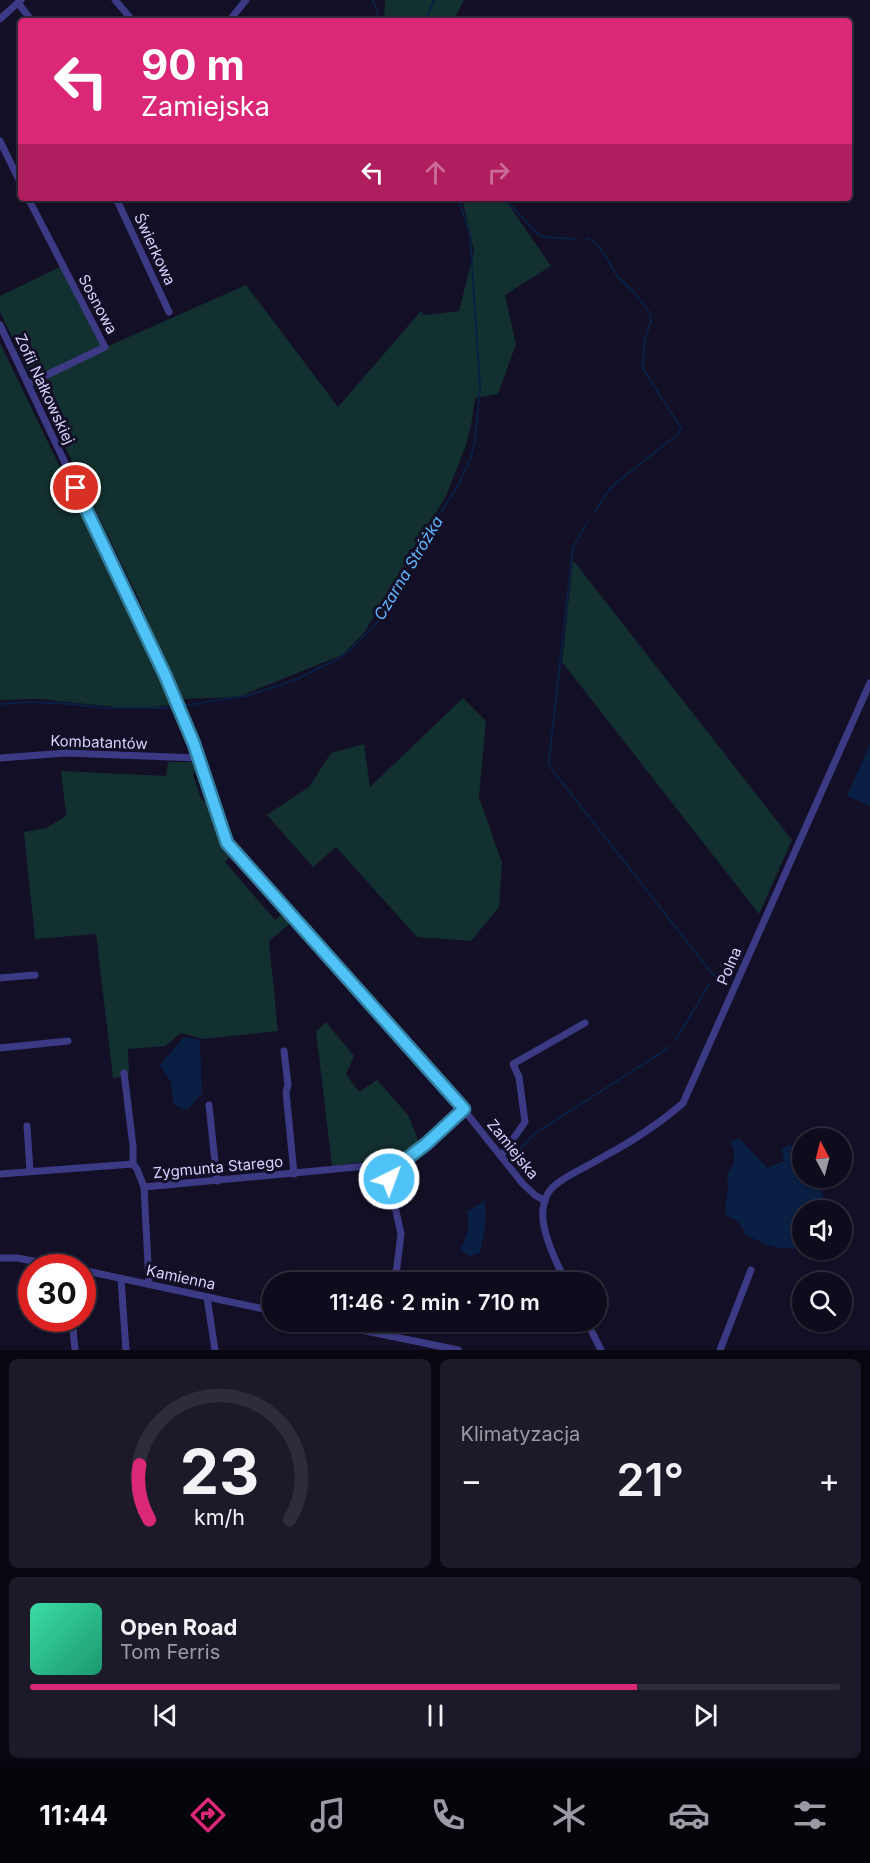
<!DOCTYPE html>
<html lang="pl">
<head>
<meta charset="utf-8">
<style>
  body { margin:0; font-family:Inter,sans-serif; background:#1c1929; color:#f1f3f6; height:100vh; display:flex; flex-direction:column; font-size:22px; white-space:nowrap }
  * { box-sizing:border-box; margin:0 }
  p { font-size:20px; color:#9b9ba3 }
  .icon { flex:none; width:33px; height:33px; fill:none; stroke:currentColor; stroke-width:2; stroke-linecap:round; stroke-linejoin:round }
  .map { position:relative; height:1350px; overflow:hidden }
  .side { display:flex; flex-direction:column; gap:9px; padding:9px; background:#08060f; flex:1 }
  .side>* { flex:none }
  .banner { position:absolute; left:18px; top:18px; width:834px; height:183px; border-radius:6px; box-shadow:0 2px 4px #0004,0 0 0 2px #2e2b3b; background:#db2777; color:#fff; overflow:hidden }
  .needle { width:39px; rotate:353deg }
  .controls { position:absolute; left:792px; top:1128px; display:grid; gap:12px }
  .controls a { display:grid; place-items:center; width:60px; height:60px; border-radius:50%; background:#0e0b1c; box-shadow:0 2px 4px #0004,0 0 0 2px #2e2b3b; font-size:30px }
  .speed { position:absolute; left:18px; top:1254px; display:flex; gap:12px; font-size:30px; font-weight:700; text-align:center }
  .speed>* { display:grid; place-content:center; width:78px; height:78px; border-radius:50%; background:#0e0b1c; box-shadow:0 2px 4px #0004,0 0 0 2px #2e2b3b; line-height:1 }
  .speed .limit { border:9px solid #d22; background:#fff; color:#111 }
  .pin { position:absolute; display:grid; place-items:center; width:51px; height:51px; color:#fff; margin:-26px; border:3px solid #fff; border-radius:50%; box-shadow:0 2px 6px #0007 }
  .me { position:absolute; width:66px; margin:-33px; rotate:42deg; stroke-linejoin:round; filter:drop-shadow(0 0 4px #0008) }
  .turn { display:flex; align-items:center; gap:21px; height:126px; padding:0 24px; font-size:27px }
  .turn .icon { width:78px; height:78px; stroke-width:2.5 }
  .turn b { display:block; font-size:42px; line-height:51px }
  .lanes { display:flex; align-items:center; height:57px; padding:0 24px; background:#0003; justify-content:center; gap:30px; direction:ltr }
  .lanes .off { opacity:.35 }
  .big { font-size:45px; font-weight:600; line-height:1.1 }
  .side .widget { flex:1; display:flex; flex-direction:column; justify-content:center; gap:9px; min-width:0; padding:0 21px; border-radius:9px; background:#1c1929 }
  .side .dial { align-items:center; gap:0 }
  .dial svg { height:156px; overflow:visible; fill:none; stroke:#2e2b3b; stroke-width:7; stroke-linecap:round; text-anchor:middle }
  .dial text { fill:#f1f3f6; stroke:none }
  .song { display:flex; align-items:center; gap:18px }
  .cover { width:72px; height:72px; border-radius:9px; background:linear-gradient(135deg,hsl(160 70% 55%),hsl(160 70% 35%)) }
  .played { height:6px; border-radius:3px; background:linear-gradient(90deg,#db2777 75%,#2e2b3b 75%) }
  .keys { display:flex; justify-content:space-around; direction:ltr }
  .heat { display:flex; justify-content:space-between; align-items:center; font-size:33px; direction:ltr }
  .side .tiles { flex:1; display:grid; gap:9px; grid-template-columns:1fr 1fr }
  .widget:last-child { grid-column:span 2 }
  .trip { position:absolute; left:262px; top:1272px; width:345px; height:60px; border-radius:30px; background:#0e0b1c; box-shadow:0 2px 4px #0004,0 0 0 2px #2e2b3b; font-weight:600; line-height:60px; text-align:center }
  .tabs { display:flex; height:96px; justify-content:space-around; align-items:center; background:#06040b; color:#9b9ba3 }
  .tabs .icon { width:42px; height:42px }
  .tabs .on { color:#db2777 }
  .tabs b { font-size:27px; color:#f1f3f6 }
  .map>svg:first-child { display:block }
</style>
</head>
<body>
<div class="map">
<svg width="870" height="1350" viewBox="0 0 870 1350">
  <rect width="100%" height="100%" fill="#130f26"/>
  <g fill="#12302f">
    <path d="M385,0H464L453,21H384Z"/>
    <path d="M462,198H504L551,266L505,295L516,344L498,394L475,398L471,426L465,448L446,496L364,633L342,655L238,697L180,699L140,602L0,312V296L62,266L106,347L246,285L338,407L421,311L424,315L459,311L474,251Z"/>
    <path d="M0,343L131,614L170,705L134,709L39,699L0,700Z"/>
    <path d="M573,560L792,840L759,914L562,662Z"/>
    <path d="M463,698L486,721L479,797L502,863L499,907L471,941L417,937L336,847L313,867L267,815L309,787L331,753L364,744L370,787Z"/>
    <path d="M168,762H192L196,770L193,775L201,799L210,805L221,838L231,855L225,862L275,920L283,913L292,922L269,941L278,1031L203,1039L181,1033L165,1046L128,1049L129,1076L113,1078L96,934L35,939L24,832L46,828L66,816L61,771L166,776Z"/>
    <path d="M326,1022L354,1056L346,1074L359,1092L377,1080L408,1115L419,1142L395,1158L332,1166L316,1031Z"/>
  </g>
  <g fill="#0a1f44">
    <path d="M870,744V806L847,796Z"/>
    <path d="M184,1037L200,1040L202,1093L187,1110L174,1105L171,1082L160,1065Z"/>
    <path d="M739,1138L767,1168L784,1161L782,1149L791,1144L802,1160V1178H820L825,1210H802V1247C785,1252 760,1244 745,1234C742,1224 736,1220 727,1216L725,1208L728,1188L727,1174L734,1163V1150L730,1142Z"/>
    <path d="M484,1201C489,1216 483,1237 480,1253L470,1256L463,1252L461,1248C467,1235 471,1227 467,1212Z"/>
  </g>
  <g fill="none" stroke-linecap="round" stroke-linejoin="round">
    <g stroke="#0a1f44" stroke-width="2">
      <path d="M373,0L380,21"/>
      <path d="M426,21L434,0"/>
      <path d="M504,198L538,234L543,237L574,239"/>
      <path d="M587,239L594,241L604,254L618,277L634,292L650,313L651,321L644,342L643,369L681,428L678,434L616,483L608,491L594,513"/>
      <path d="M587,523L573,547L549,761L550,767L714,976"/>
      <path d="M0,704L26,702L72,704L103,708H169L250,695L297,679L336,660L350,650L382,618L437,518L459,484L471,457L475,440L480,387L470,235L458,198"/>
      <path d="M675,1041L710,983"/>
      <path d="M518,1151L534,1134L670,1047"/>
    </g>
    <g stroke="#3d3a85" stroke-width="7">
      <path d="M115,0L133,21"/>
      <path d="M18,3L32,21"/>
      <path d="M0,19L21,0"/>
      <path d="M229,21L246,0"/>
      <path d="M0,141L21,184"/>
      <path d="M116,198L169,312"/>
      <path d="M0,325L165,675L194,744L227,843L444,1085L523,1184L535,1195L545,1201"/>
      <path d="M28,384L105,347L28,198"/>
      <path d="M0,758L66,753L198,758"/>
      <path d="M0,978L35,975"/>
      <path d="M0,1048L68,1041"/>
      <path d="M284,1051L288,1085L286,1092L294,1174"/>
      <path d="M124,1073L133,1146V1164"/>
      <path d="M209,1105L217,1181"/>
      <path d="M27,1126L30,1171"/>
      <path d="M501,1156L525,1122L519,1077L513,1064L585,1023"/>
      <path d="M0,1174L133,1164L137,1169L144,1187L149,1284"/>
      <path d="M144,1187L378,1165L392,1170"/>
      <path d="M0,1258H17L70,1268"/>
      <path d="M82,1270L273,1311"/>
      <path d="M121,1279L126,1350"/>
      <path d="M395,1282L401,1234L389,1179L392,1170L426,1144L464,1109"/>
      <path d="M566,1282C557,1264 540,1230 543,1209C544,1202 547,1193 552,1188C563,1176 589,1166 603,1157C631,1142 659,1124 683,1103L870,683"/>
      <path d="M207,1297L215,1350"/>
      <path d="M72,1318L75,1350"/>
      <path d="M322,1322L458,1350"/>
      <path d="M587,1322L601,1350"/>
      <path d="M390,1336L391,1322"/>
      <path d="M720,1350L751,1270"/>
    </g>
  </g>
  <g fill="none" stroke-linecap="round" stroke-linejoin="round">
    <g stroke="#337fa1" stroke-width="15">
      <path id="route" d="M76,488L165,675L194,744L227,843L464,1109L426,1144L392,1170L389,1179"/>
    </g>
    <use href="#route" stroke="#4fc3f7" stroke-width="10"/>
  </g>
  <g text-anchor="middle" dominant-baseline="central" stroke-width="6" stroke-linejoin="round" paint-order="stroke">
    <g font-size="15" fill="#d9d4ff" stroke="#130f26">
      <text transform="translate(155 249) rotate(65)">Świerkowa</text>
      <text transform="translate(98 304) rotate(62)">Sosnowa</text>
      <text transform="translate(45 389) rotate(65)">Zofii Nałkowskiej</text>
      <text transform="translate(99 742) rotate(2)">Kombatantów</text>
      <text transform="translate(729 966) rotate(-67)">Polna</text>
      <text transform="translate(513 1149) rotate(51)">Zamiejska</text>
      <text transform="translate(218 1167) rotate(-5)">Zygmunta Starego</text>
      <text transform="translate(181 1277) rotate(12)">Kamienna</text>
    </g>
    <g font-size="16" font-style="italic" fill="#62b6ff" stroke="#130f26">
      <text transform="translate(408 568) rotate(-59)">Czarna Stróżka</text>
    </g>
  </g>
</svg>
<div class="controls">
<a><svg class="needle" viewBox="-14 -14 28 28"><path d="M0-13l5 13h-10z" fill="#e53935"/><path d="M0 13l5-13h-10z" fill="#9b9ba3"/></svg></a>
<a><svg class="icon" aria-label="sound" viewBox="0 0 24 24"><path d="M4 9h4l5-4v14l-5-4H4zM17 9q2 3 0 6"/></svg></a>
<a><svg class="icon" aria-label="search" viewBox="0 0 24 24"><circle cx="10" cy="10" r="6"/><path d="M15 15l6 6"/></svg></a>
</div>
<div class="speed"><div class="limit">30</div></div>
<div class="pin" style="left:76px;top:488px;background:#d93025"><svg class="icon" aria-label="arrive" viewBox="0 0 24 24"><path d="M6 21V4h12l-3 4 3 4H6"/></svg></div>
<svg class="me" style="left:389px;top:1179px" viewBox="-20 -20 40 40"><circle r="17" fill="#4fc3f7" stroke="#fff" stroke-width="3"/><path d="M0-11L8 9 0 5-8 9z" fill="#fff"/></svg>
<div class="trip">11:46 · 2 min · 710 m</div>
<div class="banner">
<div class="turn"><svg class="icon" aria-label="left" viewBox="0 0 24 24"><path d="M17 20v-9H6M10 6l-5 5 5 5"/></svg><div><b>90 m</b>Zamiejska</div></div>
<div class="lanes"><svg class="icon" aria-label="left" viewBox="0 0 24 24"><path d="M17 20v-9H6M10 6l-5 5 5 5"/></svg><svg class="icon off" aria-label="ahead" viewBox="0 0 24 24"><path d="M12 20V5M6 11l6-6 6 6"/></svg><svg class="icon off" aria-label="right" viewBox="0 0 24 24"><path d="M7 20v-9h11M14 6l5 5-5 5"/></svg></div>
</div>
</div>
<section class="side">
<div class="tiles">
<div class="widget dial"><svg viewBox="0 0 100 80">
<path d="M14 69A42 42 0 1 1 86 69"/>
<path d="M14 69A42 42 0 0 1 9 41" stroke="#db2777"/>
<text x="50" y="56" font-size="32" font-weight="700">23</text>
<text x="50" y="72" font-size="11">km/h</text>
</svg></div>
<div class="widget"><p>Klimatyzacja</p>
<div class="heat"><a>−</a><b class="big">21°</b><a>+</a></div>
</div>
<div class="widget">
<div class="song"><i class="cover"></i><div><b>Open Road</b><p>Tom Ferris</p></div></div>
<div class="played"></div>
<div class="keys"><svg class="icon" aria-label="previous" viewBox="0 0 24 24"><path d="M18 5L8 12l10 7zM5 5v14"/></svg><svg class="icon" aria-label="pause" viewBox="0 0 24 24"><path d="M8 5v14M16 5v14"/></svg><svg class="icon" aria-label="next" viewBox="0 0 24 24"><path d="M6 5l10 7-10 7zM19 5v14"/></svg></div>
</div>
</div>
</section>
<nav class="tabs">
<b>11:44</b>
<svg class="icon on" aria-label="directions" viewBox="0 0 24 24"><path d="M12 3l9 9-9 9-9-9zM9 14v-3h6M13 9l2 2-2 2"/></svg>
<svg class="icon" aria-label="music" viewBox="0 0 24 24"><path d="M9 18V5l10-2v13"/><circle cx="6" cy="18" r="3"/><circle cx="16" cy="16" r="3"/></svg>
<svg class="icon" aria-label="phone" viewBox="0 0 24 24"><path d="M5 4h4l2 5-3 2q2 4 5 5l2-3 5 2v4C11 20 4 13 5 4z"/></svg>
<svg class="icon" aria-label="climate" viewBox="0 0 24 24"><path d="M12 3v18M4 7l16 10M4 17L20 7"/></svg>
<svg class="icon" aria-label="car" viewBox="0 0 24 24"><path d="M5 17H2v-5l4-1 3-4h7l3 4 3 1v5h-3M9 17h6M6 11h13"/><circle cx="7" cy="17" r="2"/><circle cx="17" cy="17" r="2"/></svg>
<svg class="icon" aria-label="filters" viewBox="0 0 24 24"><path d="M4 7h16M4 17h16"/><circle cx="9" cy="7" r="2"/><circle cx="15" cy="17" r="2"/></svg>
</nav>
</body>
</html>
